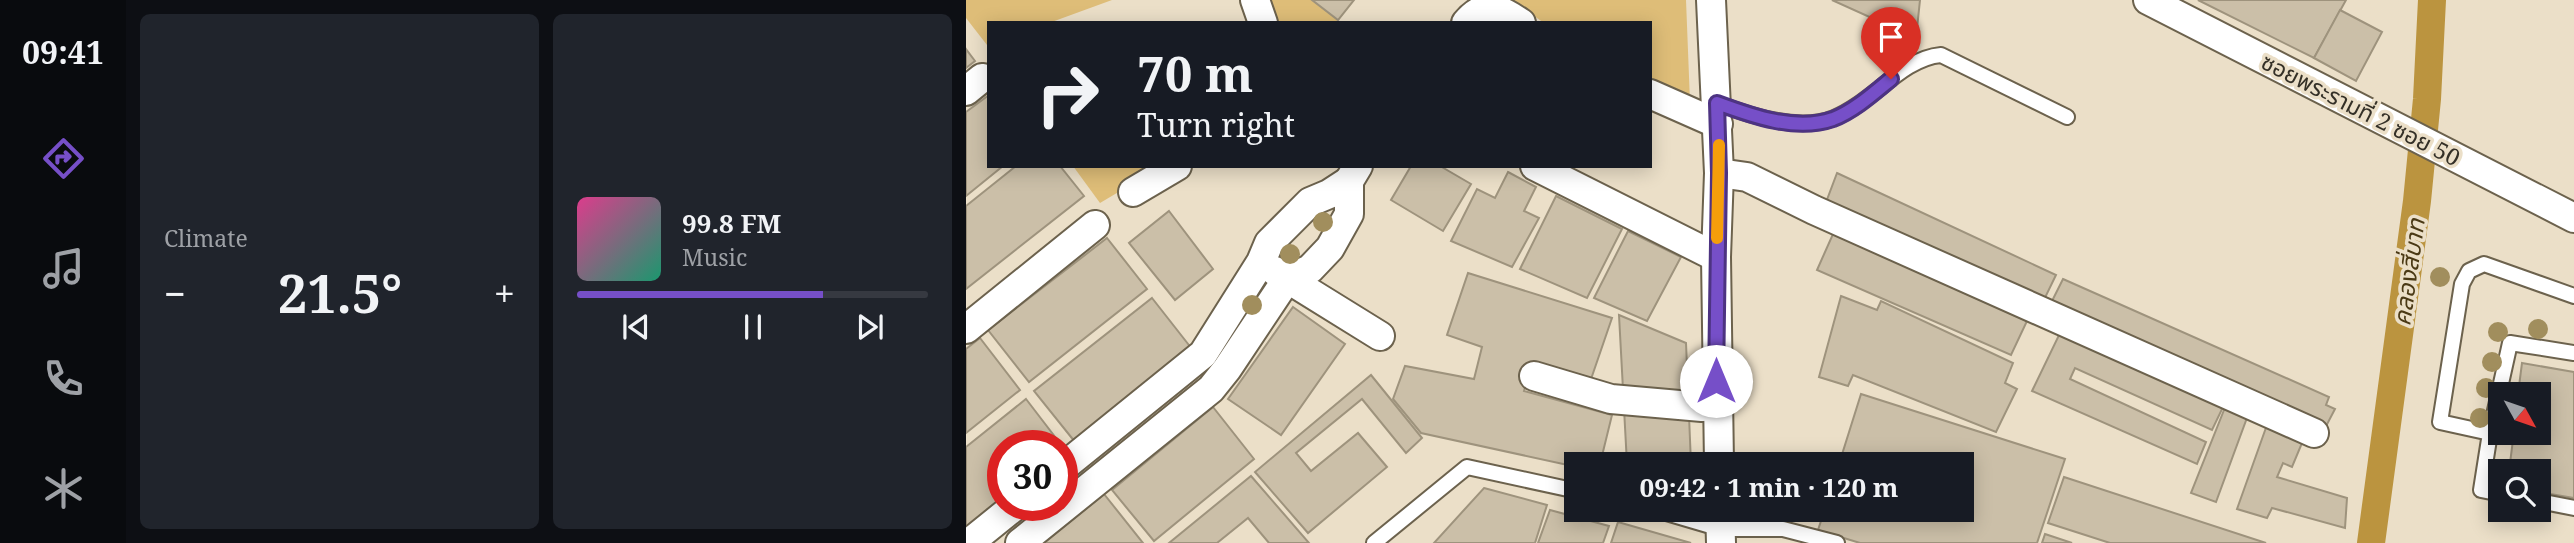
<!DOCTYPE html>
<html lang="en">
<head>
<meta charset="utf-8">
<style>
  body { margin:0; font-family:"Noto Serif","Noto Sans Thai",serif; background:#20242c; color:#f1f3f6; height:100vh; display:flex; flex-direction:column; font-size:26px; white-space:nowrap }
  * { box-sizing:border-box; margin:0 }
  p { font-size:23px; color:#9ea1a6 }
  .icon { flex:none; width:38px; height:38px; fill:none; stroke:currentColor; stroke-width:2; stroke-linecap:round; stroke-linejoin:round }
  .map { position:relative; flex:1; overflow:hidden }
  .panel { display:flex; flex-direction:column; gap:14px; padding:14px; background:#0d0f14; width:840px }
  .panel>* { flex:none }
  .hud { position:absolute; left:21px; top:21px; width:665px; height:147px; border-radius:0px; box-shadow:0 4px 18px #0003; background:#171b24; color:#f1f3f6; overflow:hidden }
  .needle { width:46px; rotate:130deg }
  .fabs { position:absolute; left:1522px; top:382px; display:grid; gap:14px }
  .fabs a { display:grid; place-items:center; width:63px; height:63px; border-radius:0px; background:#171b24; box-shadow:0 4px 18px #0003; font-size:35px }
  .speed { position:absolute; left:21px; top:430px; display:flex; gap:14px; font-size:35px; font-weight:700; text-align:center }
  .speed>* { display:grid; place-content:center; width:91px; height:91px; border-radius:50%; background:#171b24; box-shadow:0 4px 18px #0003; line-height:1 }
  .speed .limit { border:10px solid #d22; background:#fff; color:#111 }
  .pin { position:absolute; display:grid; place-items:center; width:60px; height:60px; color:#fff; margin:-72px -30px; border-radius:50% 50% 50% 0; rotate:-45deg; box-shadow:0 0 7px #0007 }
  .pin .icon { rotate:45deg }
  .me { position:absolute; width:77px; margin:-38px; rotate:0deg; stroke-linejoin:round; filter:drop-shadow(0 0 5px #0008) }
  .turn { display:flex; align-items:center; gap:24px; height:147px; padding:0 35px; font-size:32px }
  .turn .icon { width:91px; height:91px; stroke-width:2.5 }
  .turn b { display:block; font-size:49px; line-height:60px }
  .big { font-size:52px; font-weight:700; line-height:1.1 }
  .panel .widget { flex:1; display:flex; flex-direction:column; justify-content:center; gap:10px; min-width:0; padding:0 24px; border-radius:10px; background:#20242c }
  .song { display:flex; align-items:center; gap:21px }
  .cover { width:84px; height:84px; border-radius:10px; background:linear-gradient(135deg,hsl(330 70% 55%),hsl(160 70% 35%)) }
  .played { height:7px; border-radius:4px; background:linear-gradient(90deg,#764fc8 70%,#363941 70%) }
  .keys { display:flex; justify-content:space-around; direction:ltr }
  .heat { display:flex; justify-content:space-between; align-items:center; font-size:38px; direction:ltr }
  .panel .tiles { flex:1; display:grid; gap:14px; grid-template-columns:repeat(2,1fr) }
  .trip { position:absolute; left:598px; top:452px; width:410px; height:70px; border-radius:0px; background:#171b24; box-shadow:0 4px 18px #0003; font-weight:700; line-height:70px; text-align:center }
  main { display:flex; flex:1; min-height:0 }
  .tab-bar { display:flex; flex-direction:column; width:126px; justify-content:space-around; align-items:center; background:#090b0e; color:#9ea1a6 }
  .tab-bar .icon { width:49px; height:49px }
  .tab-bar .current { color:#764fc8 }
  .tab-bar b { font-size:32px; color:#f1f3f6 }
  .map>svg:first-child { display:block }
</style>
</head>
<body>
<main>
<nav class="tab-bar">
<b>09:41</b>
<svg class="icon current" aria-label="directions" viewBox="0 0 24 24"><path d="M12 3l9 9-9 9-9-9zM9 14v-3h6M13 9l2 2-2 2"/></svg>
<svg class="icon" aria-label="music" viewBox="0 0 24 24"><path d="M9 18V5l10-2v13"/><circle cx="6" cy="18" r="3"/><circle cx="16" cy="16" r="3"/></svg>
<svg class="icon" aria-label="phone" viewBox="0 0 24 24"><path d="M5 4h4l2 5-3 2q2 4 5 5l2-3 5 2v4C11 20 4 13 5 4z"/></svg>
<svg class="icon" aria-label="climate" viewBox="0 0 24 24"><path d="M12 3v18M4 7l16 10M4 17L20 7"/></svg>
</nav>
<section class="panel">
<div class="tiles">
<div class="widget"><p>Climate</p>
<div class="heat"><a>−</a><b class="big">21.5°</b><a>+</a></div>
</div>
<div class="widget">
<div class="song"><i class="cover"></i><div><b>99.8 FM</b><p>Music</p></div></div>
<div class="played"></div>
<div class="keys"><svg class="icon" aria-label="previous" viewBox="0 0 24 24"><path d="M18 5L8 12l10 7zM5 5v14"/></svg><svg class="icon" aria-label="pause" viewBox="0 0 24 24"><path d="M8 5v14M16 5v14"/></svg><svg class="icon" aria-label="next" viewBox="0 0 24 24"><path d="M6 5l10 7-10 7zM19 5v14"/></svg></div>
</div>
</div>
</section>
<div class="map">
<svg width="1608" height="543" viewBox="0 0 1608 543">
  <rect width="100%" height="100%" fill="#ebdfc8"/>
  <g fill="#debd78">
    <path d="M0,0H146L83,23H23V45H21L0,18Z"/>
    <path d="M300,0H346L372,20L370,23H308Z"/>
    <path d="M546,0H720L724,102L684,84V23H578Z"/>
    <path d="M107,166H179L183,174L134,203Z"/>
  </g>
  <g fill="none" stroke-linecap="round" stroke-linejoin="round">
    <path stroke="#bb943f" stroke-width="28" d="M1405,543L1451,201L1461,99L1466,0"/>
  </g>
  <g fill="#cbbfa8" stroke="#9e937d" stroke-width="2">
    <path d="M346,0H388L372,20Z"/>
    <path d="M866,0H954L950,38Z"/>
    <path d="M1232,0H1380L1348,58Z"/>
    <path d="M1374,10L1416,32L1390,81L1348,58Z"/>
    <path d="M0,49L9,61L0,68Z"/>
    <path d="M23,95V166H37L0,196V112Z"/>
    <path d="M50,166H94L118,196L0,289V206Z"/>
    <path d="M445,166H474L505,184L477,231L425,200Z"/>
    <path d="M542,172L570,187L558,211L573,218L546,267L485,241L511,189L529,198Z"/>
    <path d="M871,173L1090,275L1075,306L859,205Z"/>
    <path d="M590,196L656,229L621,298L554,269Z"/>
    <path d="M203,211L247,269L209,300L163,243Z"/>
    <path d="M662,231L715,257L681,321L628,298Z"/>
    <path d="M867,234L1061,321L1045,355L851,270Z"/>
    <path d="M141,238L181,289L63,382L22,330Z"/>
    <path d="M502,273L646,318L624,382L565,365L558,391L646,415L634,464H611V467L455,433L427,399L439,366L508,379L516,347L481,335Z"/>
    <path d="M1097,279L1363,397L1360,405L1369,409L1357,432L1082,309Z"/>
    <path d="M875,296L911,310L915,301L1047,363L1039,383L1051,389L1030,432L887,375L882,386L853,377Z"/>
    <path d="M186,298L226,349L109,442L68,391Z"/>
    <path d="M327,307L379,344L315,435L262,399Z"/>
    <path d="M653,315L720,343L725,464H661Z"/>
    <path d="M1094,333L1258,405L1246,430L1109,368L1104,379L1240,442L1231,464L1066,391Z"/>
    <path d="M14,338L54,390L0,433V349Z"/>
    <path d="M1556,363L1608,372V498L1573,492V471H1543L1548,432H1573V394H1552Z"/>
    <path d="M405,375L456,438L440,453L396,399L330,453L345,471L392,433L421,467L342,533L289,472Z"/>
    <path d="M895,394L1099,459L1071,543H894L852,530L859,509H996V464H873Z"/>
    <path d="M60,399L96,446H37V500L0,529V447Z"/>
    <path d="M1260,405L1282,415L1250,502L1225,493Z"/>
    <path d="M247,407L288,459L188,541L146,490Z"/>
    <path d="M1302,422L1326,433L1324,438L1336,443L1326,467L1317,463L1311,477L1381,498L1379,528L1306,508L1301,518L1271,509Z"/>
    <path d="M285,476L343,543H303L282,518L251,543H203Z"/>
    <path d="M1098,477L1300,543H1144L1082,523Z"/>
    <path d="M518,488L581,505L569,543H468Z"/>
    <path d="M138,494L177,543H78Z"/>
    <path d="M584,510L643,526L637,543H572Z"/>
    <path d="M652,522L725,543H645Z"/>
    <path d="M1079,534L1106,543H1076Z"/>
  </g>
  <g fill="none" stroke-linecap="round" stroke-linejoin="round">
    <g stroke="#6c624d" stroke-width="18">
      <g id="service">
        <path d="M751,103C784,116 834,132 868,118C885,111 900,99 914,88C932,73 952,57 975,55L1101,117"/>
        <path d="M1524,433L1544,343L1608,353"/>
        <path d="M1535,494L1515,490L1524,433L1474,422L1496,284L1503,271L1518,264L1608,296"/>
        <path d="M1573,501L1608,508"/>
        <path d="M687,509L755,529H817L871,543"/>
        <path d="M408,543L501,467L611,491"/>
      </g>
    </g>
    <g stroke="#6c624d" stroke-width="32">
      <g id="minor">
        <path d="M289,0L297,23"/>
        <path d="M745,0L753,173L750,257L753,464"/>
        <path d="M1182,0L1608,218"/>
        <path d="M500,23C519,0 534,9 555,23"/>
        <path d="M0,91L16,78"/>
        <path d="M684,94L752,124"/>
        <path d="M569,166L750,257"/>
        <path d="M753,173L781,177L848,210L1348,433"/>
        <path d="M167,192L211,166"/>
        <path d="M309,271L414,336"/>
        <path d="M0,329L129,225"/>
        <path d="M568,376L645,399L736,407L750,406"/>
        <path d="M96,468L237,354L295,262L303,243L344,202L363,194L383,181"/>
        <path d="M754,509L755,543"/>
        <path d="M3,543L49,506"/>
        <path d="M54,543L245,389L261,369L321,279L344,269L364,248L383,214V181L392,166"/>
      </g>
    </g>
    <use href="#service" stroke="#fff" stroke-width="14"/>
    <use href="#minor" stroke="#fff" stroke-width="28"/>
  </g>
  <g fill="#a18e5d">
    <circle cx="357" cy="222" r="10"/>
    <circle cx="324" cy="254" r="10"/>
    <circle cx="1474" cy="277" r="10"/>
    <circle cx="286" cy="305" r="10"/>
    <circle cx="1572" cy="329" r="10"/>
    <circle cx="1532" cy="332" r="10"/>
    <circle cx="1526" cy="362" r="10"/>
    <circle cx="1520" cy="388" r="10"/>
    <circle cx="1514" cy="418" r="10"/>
  </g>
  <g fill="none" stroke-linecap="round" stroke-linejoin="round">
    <g stroke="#4d3382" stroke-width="18">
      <path id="route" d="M750,381L753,173L751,103C786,116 830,132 867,119C888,111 908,93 925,79"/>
    </g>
    <use href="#route" stroke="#764fc8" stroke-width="12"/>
    <path stroke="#f59e0b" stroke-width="12" d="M751,238L753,145"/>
  </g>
  <g text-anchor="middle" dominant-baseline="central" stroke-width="7" stroke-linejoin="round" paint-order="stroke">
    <g font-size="23" fill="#343027" stroke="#ebdfc8">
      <text transform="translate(1395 109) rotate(27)">ซอยพระรามที่ 2 ซอย 50</text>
    </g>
    <g font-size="24" font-style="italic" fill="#4a3915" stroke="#ebdfc8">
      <text transform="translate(1442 272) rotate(-82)">คลองสี่บาท</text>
    </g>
  </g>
</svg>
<div class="fabs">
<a><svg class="needle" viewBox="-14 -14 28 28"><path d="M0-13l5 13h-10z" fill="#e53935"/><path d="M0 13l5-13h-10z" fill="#9ea1a6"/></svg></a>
<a><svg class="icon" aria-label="search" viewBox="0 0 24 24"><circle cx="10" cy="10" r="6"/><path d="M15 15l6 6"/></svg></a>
</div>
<div class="speed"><div class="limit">30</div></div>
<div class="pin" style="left:925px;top:79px;background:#d93025"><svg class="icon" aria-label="arrive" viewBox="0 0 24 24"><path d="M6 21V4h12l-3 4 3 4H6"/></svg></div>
<svg class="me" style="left:750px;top:381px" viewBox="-20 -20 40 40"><circle r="19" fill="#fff"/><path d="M0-13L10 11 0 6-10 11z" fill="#764fc8"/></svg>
<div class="trip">09:42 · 1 min · 120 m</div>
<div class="hud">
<div class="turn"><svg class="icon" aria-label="right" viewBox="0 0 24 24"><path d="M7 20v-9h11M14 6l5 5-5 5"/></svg><div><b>70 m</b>Turn right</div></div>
</div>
</div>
</main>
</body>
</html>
